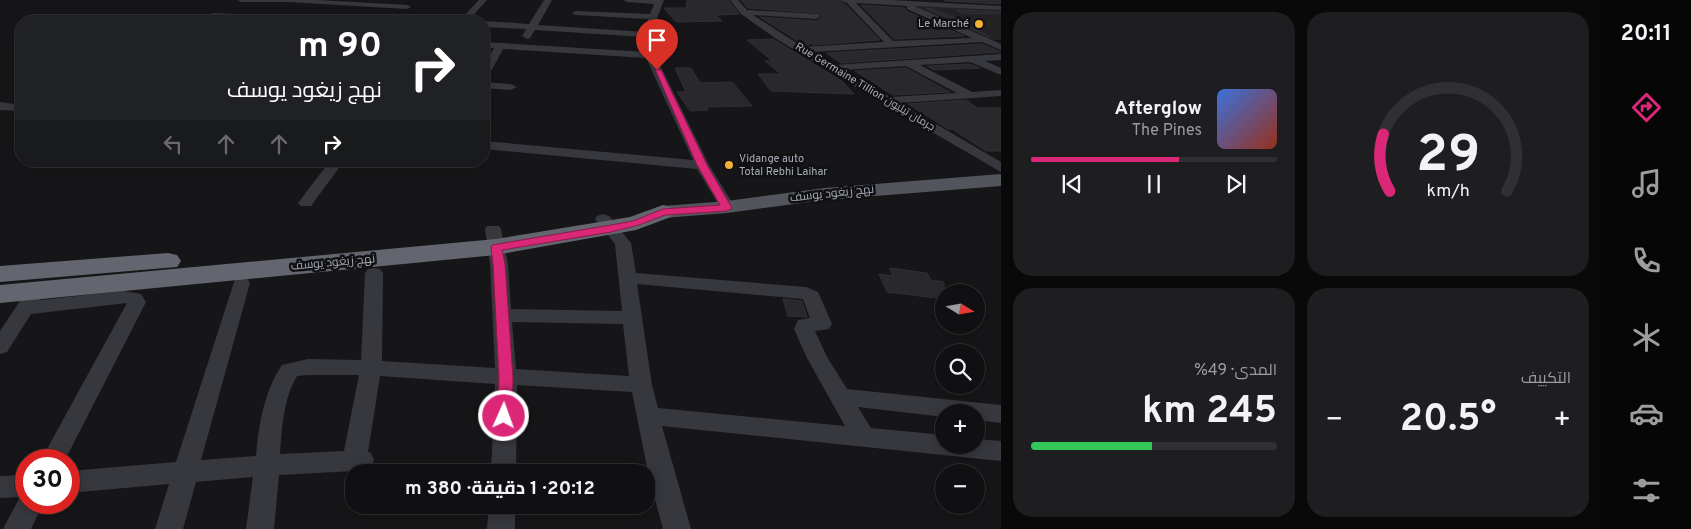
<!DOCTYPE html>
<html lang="ar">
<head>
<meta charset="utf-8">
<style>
  body { margin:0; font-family:Overpass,Cairo,sans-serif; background:#1e1e20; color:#f1f3f6; direction:rtl; height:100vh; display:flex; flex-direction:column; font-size:19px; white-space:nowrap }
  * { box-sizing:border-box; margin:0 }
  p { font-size:16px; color:#9c9d9f }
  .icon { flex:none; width:28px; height:28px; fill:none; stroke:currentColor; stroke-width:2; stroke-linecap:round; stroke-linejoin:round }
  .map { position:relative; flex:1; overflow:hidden; direction:ltr }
  .panel { display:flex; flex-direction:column; gap:12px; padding:12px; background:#09090a; width:600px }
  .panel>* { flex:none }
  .hud { position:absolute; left:15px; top:15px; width:475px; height:152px; border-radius:20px; box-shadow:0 2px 12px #0003,0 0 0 1px #303032; direction:rtl; background:#202124; color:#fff; overflow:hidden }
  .needle { width:32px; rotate:101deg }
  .controls { position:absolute; left:935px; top:284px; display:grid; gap:10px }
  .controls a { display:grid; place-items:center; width:50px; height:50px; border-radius:50%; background:#101012; box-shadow:0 2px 12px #0003,0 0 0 1px #303032; font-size:25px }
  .speed { position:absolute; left:15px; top:449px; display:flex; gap:10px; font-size:25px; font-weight:700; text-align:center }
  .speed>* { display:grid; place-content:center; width:65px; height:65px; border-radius:50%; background:#101012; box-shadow:0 2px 12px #0003,0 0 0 1px #303032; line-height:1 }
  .speed .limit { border:8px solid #d22; background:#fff; color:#111 }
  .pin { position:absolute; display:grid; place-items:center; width:42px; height:42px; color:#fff; margin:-51px -21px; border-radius:50% 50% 50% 0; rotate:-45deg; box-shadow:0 0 5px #0007 }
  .pin .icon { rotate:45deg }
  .me { position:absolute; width:55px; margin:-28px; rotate:2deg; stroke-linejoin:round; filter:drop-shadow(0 0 4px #0008) }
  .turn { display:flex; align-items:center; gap:18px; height:105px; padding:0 25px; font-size:22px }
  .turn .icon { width:65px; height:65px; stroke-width:2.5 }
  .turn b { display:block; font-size:35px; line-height:42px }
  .lanes { display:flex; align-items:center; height:48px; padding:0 25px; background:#0003; justify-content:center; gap:25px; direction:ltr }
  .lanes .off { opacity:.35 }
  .big { font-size:38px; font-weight:700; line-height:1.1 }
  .panel .tile { flex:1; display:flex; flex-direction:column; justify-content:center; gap:8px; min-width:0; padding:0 18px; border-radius:20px; background:#1e1e20 }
  .panel .dial { align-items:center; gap:0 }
  .dial svg { height:130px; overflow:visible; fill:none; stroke:#303032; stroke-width:7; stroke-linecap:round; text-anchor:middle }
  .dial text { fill:#f1f3f6; stroke:none }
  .song { display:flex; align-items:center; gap:15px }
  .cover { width:60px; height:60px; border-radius:8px; background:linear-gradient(135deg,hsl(220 70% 55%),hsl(10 70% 35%)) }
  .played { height:5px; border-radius:2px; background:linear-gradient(90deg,#db2777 60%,#303032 60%) }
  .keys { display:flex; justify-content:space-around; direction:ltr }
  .heat { display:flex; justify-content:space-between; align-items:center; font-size:28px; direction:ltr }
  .charge { height:8px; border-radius:4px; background:linear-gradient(90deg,#34c759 49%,#303032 0) }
  .panel .tiles { flex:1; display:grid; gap:12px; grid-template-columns:repeat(2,1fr) }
  .trip { position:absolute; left:345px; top:464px; width:310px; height:50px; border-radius:20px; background:#101012; box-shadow:0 2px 12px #0003,0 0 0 1px #303032; font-weight:700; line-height:50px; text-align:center; direction:rtl }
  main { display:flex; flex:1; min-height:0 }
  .menu { display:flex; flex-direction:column; width:90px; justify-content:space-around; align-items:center; background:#060607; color:#9c9d9f }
  .menu .icon { width:35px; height:35px }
  .menu .on { color:#db2777 }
  .menu b { font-size:22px; color:#f1f3f6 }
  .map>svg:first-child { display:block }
</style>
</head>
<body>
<main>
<nav class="menu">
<b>20:11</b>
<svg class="icon on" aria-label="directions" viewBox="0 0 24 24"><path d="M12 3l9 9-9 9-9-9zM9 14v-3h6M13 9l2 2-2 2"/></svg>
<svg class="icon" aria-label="music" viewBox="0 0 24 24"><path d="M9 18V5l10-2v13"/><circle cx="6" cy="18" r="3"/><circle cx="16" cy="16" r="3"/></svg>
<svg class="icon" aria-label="phone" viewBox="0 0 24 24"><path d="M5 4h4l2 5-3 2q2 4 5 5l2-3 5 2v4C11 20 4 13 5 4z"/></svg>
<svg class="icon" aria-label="climate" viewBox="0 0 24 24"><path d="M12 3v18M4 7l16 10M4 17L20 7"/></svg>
<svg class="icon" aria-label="car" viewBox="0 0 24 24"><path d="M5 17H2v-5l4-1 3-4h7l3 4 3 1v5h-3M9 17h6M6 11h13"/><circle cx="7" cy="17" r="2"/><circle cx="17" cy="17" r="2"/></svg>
<svg class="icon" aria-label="filters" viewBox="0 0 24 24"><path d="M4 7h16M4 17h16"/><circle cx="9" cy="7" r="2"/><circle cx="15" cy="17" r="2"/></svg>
</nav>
<section class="panel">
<div class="tiles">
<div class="tile dial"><svg viewBox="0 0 100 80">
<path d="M14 69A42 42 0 1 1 86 69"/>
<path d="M14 69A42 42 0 0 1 10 34" stroke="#db2777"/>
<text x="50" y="56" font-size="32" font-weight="700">29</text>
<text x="50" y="72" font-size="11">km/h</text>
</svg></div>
<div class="tile">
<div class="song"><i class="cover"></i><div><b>Afterglow</b><p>The Pines</p></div></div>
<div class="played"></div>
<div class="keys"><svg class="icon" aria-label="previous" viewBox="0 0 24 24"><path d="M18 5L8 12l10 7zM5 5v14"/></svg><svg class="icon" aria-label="pause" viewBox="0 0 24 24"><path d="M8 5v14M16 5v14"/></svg><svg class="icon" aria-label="next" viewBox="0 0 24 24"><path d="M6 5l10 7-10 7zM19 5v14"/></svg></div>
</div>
<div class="tile"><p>التكييف</p>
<div class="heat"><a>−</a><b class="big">20.5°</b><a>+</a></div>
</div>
<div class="tile"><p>المدى · 49%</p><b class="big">245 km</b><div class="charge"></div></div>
</div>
</section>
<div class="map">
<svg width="1001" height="529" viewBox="0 0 1001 529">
  <rect width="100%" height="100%" fill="#161618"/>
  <path fill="#222225" d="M914,5L1001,9V40H992Z"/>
  <g fill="#29292c" stroke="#303034">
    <path d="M687,0H728L739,14L716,15L722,21L676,22L664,8H686Z"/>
    <path d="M741,0H837L846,5L880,40L813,45L808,42L809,45H804L760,17L816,21L821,19L820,13L748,8Z"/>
    <path d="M944,0H1001V4L945,1Z"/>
    <path d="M861,5L905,8L906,11L964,36L894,39Z"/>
    <path d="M925,8L934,9V10L969,23V25H966L990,37Z"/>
    <path d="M957,10L1001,12V14L962,13Z"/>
    <path d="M773,39L842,81L854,94L771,91L758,74H781L765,61H772L747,40Z"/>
    <path d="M982,44L1001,52L841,63L826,53Z"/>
    <path d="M970,64L980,68L934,70L927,66Z"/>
    <path d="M675,68H691L700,83L732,82L752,106L706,107L708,110L690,111L677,92H686Z"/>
    <path d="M906,68L950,92L893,95L855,71Z"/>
    <path d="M966,100L978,108H1001V151H986L952,129H948L908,104Z"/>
    <path d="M890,268L927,273L931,280L944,282V299L887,292L879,274L893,276Z"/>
    <path d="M783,299L802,301L807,317L788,316Z"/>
  </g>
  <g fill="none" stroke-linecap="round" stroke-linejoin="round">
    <g fill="#37383d" fill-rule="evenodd">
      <path d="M237,0H318L407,5L411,7L407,9L289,2H241Z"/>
      <path d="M479,0H487L468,21H459Z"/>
      <path d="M544,0H552L538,25L645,32L648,19L576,15L572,13L576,11L650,14L654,4L627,2L623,0H664L654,26L655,55L709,165L735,207L732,210H722L697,169L484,149V141L693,160L646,58L503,49L489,75L484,78V66L494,48H484V42L645,52V37L535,30L530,38L527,39L522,36L526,29L484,27V21L529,24Z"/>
      <path d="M730,0H738L747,10L819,14V18L816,19L753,15L803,47L884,42L847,3L839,0H890L1001,6V10L915,6L1001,44V50L982,42L812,52L834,65L1001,54V60L985,61L1001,68V75L970,62L920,65L972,92L1001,90V96L900,103L1001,162V172L882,103L775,38L741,14ZM856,3L907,6V9L972,38L893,41ZM906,66L957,93L890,97L843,70Z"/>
      <path d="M212,13L329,18L333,21H275L209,18L208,16Z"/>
      <path d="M394,15L446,18L450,21L391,20V16Z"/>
      <path d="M484,82L511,84L517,87L511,90L484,88Z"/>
      <path d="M0,102L21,105V111L0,110Z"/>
      <path d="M330,161H344L311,206H301L298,203Z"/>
      <path d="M603,214L609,216L631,243L636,273L806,287L818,292L832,324L829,329L815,331L827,357L847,389L1001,405V423L976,420V412H944V417L858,407L871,428L944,435V445H976V439L1001,441V461L662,426L691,529H663L649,477L632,392L517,385L516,472H491L495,384L380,376L368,452L371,453L374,460L371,467L354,471L279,475L274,529H246L253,477L196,482L183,529H155L169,484L69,493V471L176,462L235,279L241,277L247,279L250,283L201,460L256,456C259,423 264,392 282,365L308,359L361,360L365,273L368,269L374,268L380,269L383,273L382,361L495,368L490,264L485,229L487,226H499L501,229L508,264L511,309L622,311L615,244L595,219L597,216ZM637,284L803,299L810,318L798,320L794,329L807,358L845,426L658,408L652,385ZM512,322L623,324L629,376L516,369ZM308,375H359L344,451L280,454C282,429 283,399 297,376Z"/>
      <path d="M123,291L141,294L146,302L65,460H41L127,303L31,314L7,352L0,354V331L24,295L31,293L38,295L40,300Z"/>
      <path d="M26,475V502H44L31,529H3L20,497L0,498V476Z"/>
      <path d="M489,505H515V529H487Z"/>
    </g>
    <path fill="#53555c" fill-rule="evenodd" d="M1001,174V186L825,200L727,213L663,218L656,216L653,212L656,208L663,206L727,201L825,188Z"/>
    <g fill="#63666e" fill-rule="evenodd">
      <path d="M663,205L671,207L675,212L671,217L636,230L496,255L0,303V285L496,239L630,217Z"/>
      <path d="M168,253L177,255L181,261L177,267L0,282V266Z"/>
    </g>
  </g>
  <path fill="#db2777" stroke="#8e194d" d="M655,69L661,70L707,165L732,208L727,211L665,215L639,225L611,232L502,250L505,264L513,378L512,416L510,420L504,422L499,420L497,416L499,378L493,264L491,247L492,245L611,225L633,221L663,209L720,205L697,165Z"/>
  <g fill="#f2b134" stroke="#111113" stroke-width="2">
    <circle cx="979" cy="24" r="5"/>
    <circle cx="729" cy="165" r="5"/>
  </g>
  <g text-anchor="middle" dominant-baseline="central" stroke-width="5" stroke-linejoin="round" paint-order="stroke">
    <g font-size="11" fill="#a8adb8" stroke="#111113" text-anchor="end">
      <text x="969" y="24">Le Marché</text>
      <text x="739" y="159" text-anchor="start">Vidange auto<tspan x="739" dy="13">Total Rebhi Laihar</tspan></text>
    </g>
    <g font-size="11" fill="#a8adb8" stroke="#111113">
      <text transform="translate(865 87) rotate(31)">Rue Germaine Tillion جرمان تيليون</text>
    </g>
    <g font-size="12" fill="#a8adb8" stroke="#111113">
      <text transform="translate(832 194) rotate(-6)">نهج زيغود يوسف</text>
      <text transform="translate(333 263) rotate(-5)">نهج زيغود يوسف</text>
    </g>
  </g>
</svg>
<div class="controls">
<a><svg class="needle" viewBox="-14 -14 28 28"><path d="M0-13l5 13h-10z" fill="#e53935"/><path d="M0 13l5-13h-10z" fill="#9c9d9f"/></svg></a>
<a><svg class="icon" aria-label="search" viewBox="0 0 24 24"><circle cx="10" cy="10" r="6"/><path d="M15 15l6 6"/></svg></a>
<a>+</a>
<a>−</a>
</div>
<div class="speed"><div class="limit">30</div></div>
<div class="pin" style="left:657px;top:70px;background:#d93025"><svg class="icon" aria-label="arrive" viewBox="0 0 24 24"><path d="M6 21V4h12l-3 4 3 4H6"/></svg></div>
<svg class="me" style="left:504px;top:416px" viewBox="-20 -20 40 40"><circle r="17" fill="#db2777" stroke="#fff" stroke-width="3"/><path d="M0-11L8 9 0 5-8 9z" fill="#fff"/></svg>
<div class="trip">20:12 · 1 دقيقة · 380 m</div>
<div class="hud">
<div class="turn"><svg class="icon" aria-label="right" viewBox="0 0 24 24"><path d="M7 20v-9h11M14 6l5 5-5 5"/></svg><div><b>90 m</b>نهج زيغود يوسف</div></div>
<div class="lanes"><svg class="icon off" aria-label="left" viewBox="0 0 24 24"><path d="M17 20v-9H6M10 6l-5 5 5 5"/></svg><svg class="icon off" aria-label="ahead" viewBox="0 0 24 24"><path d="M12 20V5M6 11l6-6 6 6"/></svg><svg class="icon off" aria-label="ahead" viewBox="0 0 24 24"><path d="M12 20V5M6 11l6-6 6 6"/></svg><svg class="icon" aria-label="right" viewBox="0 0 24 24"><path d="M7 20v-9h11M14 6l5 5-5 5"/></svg></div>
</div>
</div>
</main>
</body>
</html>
